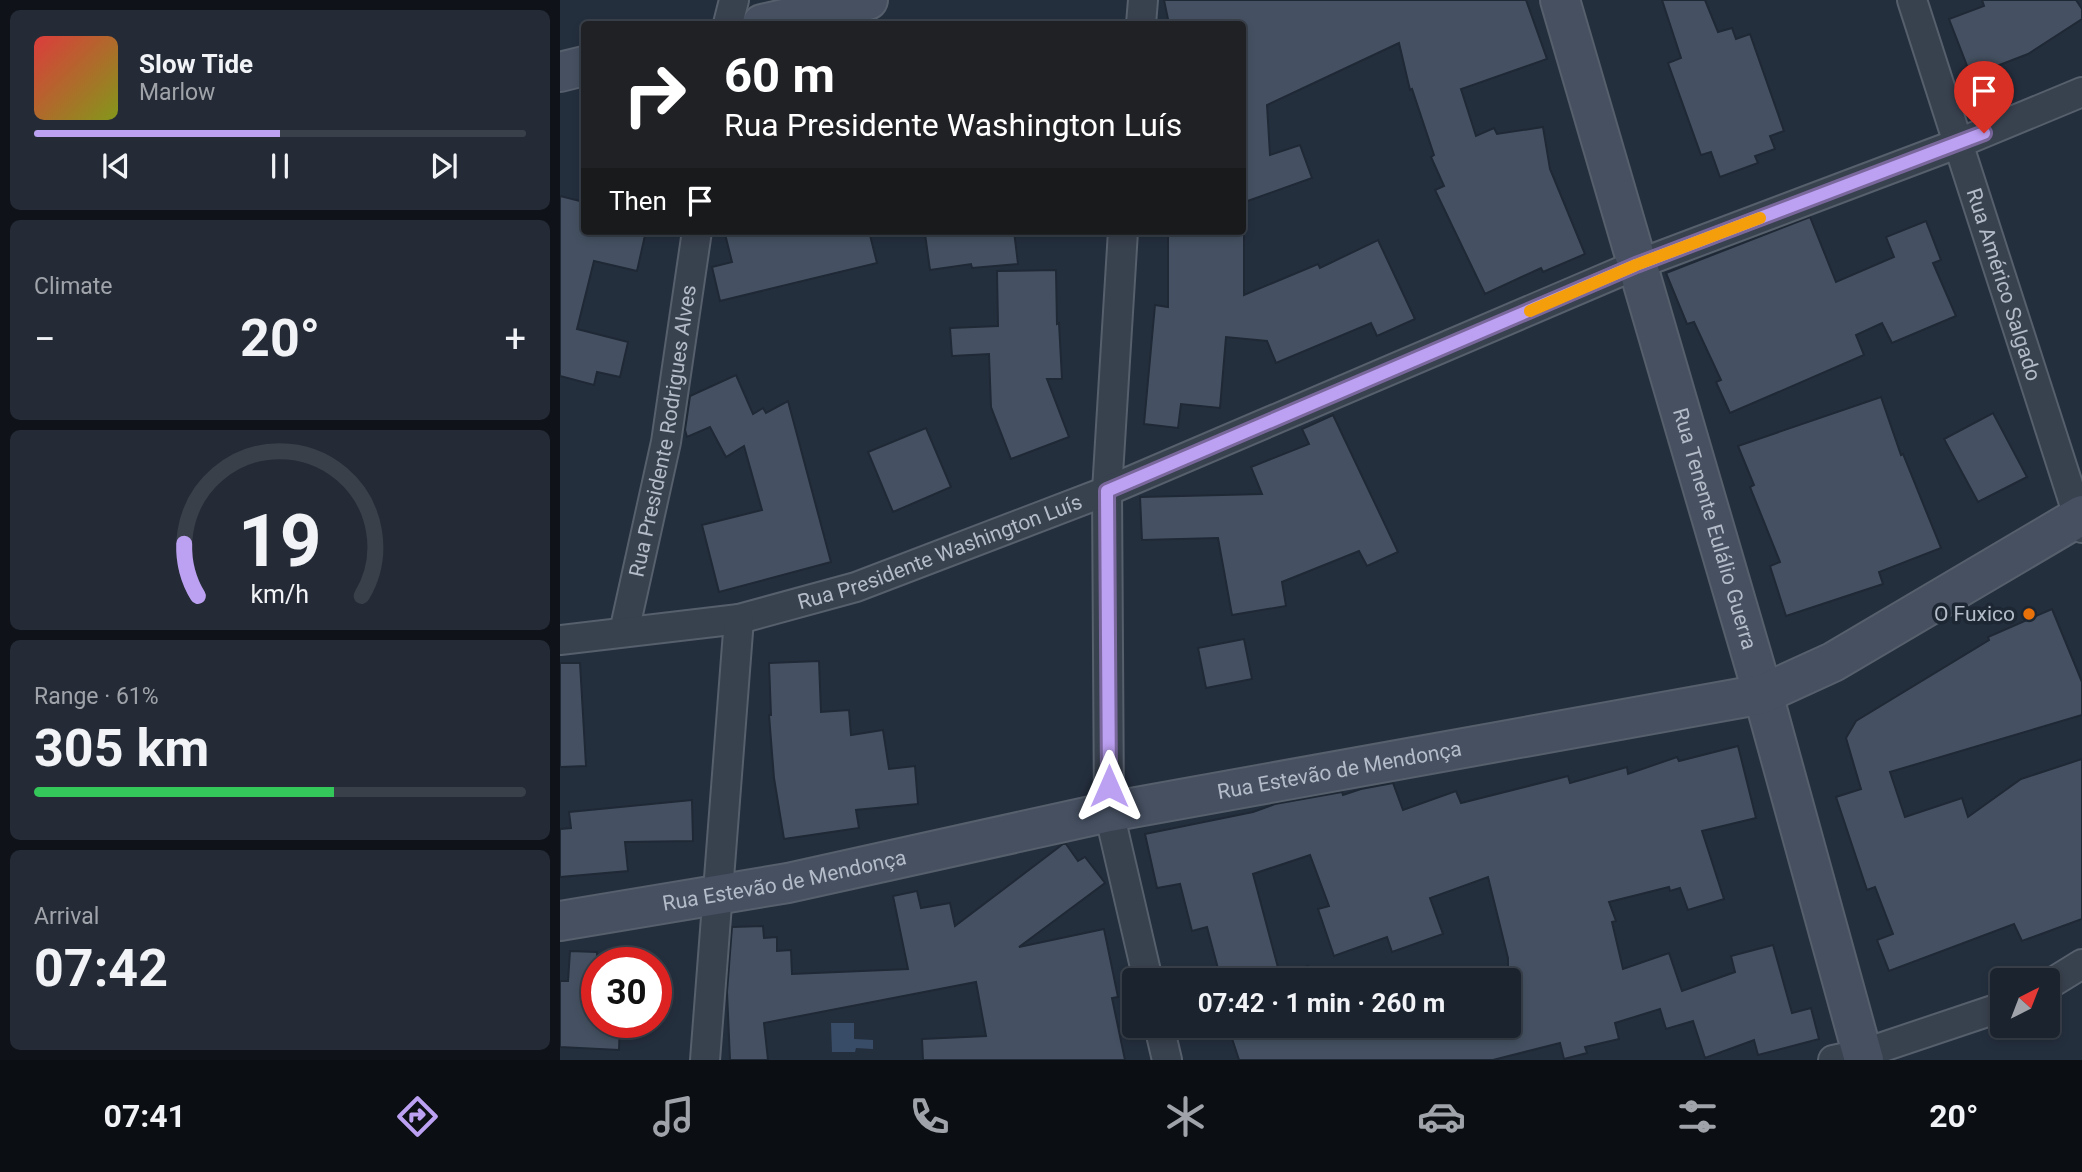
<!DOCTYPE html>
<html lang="en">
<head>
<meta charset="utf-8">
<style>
  body { margin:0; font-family:Roboto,sans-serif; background:#242b36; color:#f1f3f6; height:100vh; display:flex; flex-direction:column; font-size:26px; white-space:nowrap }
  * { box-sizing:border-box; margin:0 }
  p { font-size:23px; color:#a0a4aa }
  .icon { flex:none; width:38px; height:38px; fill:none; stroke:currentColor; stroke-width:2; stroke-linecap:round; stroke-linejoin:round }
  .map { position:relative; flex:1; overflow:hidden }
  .panel { display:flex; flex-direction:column; gap:10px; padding:10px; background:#0f1319; width:560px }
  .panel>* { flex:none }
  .top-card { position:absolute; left:21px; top:21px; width:665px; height:214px; border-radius:7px; box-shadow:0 4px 10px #0003,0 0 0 2px #39404a; background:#202124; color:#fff; overflow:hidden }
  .needle { width:46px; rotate:42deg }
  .fabs { position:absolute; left:1430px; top:968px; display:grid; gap:14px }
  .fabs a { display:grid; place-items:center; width:70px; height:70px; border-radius:7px; background:#1b232e; box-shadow:0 4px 10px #0003,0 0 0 2px #39404a; font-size:35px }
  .speed { position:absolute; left:21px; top:947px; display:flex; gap:14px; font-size:35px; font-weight:700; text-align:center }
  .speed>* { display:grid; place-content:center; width:91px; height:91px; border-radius:50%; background:#1b232e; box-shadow:0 4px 10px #0003,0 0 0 2px #39404a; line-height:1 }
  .speed .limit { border:10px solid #d22; background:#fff; color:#111 }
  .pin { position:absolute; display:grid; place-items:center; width:60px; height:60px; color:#fff; margin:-72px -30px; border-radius:50% 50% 50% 0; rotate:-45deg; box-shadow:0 0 7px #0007 }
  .pin .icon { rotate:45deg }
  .me { position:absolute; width:77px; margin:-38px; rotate:0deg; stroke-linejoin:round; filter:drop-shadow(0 0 5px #0008) }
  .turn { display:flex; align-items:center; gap:24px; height:147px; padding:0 28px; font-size:32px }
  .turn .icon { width:91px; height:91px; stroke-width:2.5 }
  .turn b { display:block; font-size:49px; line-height:60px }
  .then { display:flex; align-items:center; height:66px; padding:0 28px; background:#0003; gap:14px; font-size:26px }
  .big { font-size:52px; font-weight:700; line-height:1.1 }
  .panel .card { flex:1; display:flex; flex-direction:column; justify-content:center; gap:10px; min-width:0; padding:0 24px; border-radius:10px; background:#242b36 }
  .panel .dial { align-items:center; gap:0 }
  .dial svg { height:182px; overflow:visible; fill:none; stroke:#39404a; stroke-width:7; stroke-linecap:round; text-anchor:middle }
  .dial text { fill:#f1f3f6; stroke:none }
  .song { display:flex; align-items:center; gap:21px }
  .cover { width:84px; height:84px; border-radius:10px; background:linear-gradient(135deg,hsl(0 70% 55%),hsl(70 70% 35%)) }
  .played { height:7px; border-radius:4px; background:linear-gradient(90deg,#bca0f2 50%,#39404a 50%) }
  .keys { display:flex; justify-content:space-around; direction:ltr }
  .heat { display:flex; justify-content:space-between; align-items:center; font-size:38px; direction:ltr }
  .charge { height:10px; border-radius:5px; background:linear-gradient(90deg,#34c759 61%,#39404a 0) }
  .trip { position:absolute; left:562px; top:968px; width:399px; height:70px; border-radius:7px; background:#1b232e; box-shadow:0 4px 10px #0003,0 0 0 2px #39404a; font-weight:700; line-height:70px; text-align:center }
  .dock { display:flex; height:112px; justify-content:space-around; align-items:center; background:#0b0e12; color:#a0a4aa }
  .dock .icon { width:49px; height:49px }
  .dock .active { color:#bca0f2 }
  .dock b { font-size:32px; color:#f1f3f6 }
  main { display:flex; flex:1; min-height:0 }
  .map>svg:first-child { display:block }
</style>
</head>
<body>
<main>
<section class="panel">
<div class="card">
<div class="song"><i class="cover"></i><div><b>Slow Tide</b><p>Marlow</p></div></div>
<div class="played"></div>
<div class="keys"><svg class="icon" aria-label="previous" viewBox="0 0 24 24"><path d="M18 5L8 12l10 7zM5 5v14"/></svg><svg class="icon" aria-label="pause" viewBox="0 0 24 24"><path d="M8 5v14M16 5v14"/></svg><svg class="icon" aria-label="next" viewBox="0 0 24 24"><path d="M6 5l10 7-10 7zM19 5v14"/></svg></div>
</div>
<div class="card"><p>Climate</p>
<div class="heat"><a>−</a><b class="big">20°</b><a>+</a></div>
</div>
<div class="card dial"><svg viewBox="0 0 100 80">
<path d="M14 69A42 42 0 1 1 86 69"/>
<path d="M14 69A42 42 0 0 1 8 46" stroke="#bca0f2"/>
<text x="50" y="56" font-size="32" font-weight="700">19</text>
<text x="50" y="72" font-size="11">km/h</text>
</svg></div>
<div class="card"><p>Range · 61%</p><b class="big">305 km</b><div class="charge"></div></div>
<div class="card"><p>Arrival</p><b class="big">07:42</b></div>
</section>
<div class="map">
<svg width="1522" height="1060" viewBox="0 0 1522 1060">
  <rect width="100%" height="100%" fill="#242f3e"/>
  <path fill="#394c67" d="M271,1023H294V1039L313,1040V1049L296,1048L295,1052H272Z"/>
  <g fill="#455162" stroke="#1f2835" stroke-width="2">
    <path d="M604,0H966L987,59L901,89L916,136L934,128L937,134L983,127L990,169L1025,254L983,272L981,268L925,294L875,190L884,186L871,157L874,155L852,89L850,90L839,43L707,105L710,155L740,145L752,178L682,203V24H609Z"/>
    <path d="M1102,0H1145L1158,32L1172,28L1176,39L1190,34L1224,131L1210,136L1215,149L1195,156L1198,163L1160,177L1151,152L1141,155L1108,63L1121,58Z"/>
    <path d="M1422,0H1516L1522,9V19L1468,54L1411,76L1389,19L1424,6Z"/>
    <path d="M0,196L24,202V231H86L77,271L34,261L17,329L68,342L60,377L37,372L34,385L0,376Z"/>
    <path d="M1250,217L1276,282L1334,257L1326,237L1366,221L1381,260L1373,263L1396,316L1332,343L1322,323L1296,335L1304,355L1170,413L1156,382L1161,380L1134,322L1127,324L1106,273Z"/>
    <path d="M179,231H309L317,263L160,301L152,267L172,262L165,234Z"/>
    <path d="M386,231H454L458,264L412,268L411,264L370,270L365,234Z"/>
    <path d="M608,231H684V295L758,264L760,268L818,240L855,319L817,336L811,323L716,363L707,341L666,337L660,408L621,404L618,428L584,424L595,305L608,307Z"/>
    <path d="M496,270L497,324L499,323L502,379H487L509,437L451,459L431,407L429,354L392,356L390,328L438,326L437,271Z"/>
    <path d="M176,375L193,414L203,408L206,413L228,401L271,562L159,592L142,525L202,510L184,446L166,457L150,427L127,437L125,430L130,396Z"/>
    <path d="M1321,397L1341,455L1343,454L1381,548L1319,572L1323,584L1226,616L1210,566L1220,562L1190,487L1194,485L1178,446Z"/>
    <path d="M1433,413L1467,477L1418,502L1384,439Z"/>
    <path d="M773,415L838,552L807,566L799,551L722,582L726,606L672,615L658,538L582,540L580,497L702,494L691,467L749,444L742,429Z"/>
    <path d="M366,428L391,487L333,512L308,452Z"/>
    <path d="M1492,609L1522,682V715L1330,772L1345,817L1402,798L1408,817L1461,779L1522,759V919L1462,941L1454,924L1329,971L1317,940L1333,934L1315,887L1307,890L1276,797L1301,789L1286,738L1296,721L1429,640L1428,637Z"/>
    <path d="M684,639L692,679L646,688L638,648Z"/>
    <path d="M259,661L261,712L289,710L291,735L323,730L329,769L355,766L358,804L296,810L299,828L224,839L214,778L209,715H211L209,663Z"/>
    <path d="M0,663H20L26,766L0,767Z"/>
    <path d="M1178,746L1196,818L1142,831L1164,899L1128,910L1120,888L1110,891L1109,887L1049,902L1056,921L1052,922L1063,969L1109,953L1122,991L1175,972L1171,956L1213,945L1232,1013L1251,1008L1259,1039L1198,1055L1194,1040L1145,1058L1133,1021L1106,1029L1100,1009L1055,1023L1059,1039L1025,1047L1027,1053L1004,1059L1000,1043L933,1060H679L668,1026H948V958L928,877L870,898L883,934L832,952L827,937L774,956L758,909L769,906L750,855L693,874L720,975L748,966L753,980H661L647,927L632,931L620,884L597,888L585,834L693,812L715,804L782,792L783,795L801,789L833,783L843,810L896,791L901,803L1008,776L1010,783L1067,767L1068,774L1117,757L1119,761Z"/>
    <path d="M132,800L133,841L65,842L68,871L0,877V829L11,828L9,812Z"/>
    <path d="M503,844H506L518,861L525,857L545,883L459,947L544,929L558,997L552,998L565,1060H363L362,1039L426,1036L416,982L204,1023L208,1060H170L167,992L172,927L203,926L204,938L217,937V951L231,950L232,974L348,969L333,896L357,891L361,908L390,903L395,926Z"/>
    <path d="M10,951L37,952V1022H60L59,1050L0,1047V981H8Z"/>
  </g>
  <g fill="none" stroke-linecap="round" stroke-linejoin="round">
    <g stroke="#565f6c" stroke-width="32">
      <g id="street">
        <path id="s1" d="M1352,0L1522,528"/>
        <path d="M168,24L174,0"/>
        <path d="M581,24L583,0"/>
        <path d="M563,231L547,491L549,812L588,980"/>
        <path id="s2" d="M64,632L106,442L137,231"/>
        <path id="s3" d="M0,640L179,619L296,587L547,491L1076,265L1399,143L1522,92"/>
        <path d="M1488,985L1522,964"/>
        <path d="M599,1026L607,1060"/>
        <path d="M145,1060L179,619"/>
        <path d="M1273,1060L1302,1054L1442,1007"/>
      </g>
    </g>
    <g stroke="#565f6c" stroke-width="42">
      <g id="secondary">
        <path id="s4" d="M1000,0L1203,694L1304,1060"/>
        <path d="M202,24L308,0"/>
        <path d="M0,72L24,66"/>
        <path id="s5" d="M0,921L228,883L549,812L1203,694L1273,662L1522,515"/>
      </g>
    </g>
    <use href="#street" stroke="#38414e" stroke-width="28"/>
    <use href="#secondary" stroke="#465061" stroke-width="38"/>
  </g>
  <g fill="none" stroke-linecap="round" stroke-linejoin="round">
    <g stroke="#7a689d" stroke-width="18">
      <path id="route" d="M549,786L547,491L1076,265L1424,133"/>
    </g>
    <use href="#route" stroke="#bca0f2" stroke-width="12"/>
    <path stroke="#f59e0b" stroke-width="12" d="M970,311L1076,265L1200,218"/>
  </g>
  <circle fill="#e8710a" stroke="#1d2633" stroke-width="2.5" cx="1469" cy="614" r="7"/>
  <g text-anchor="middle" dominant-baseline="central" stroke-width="7" stroke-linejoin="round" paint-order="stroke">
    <g font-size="21" fill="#b4bcc9" stroke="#1d2633">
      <text stroke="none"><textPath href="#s1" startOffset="299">Rua Américo Salgado</textPath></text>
      <text stroke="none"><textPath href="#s2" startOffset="205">Rua Presidente Rodrigues Alves</textPath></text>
      <text stroke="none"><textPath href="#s4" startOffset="551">Rua Tenente Eulálio Guerra</textPath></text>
      <text stroke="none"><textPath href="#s3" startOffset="392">Rua Presidente Washington Luís</textPath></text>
      <text stroke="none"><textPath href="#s5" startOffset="794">Rua Estevão de Mendonça</textPath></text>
      <text stroke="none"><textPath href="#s5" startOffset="228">Rua Estevão de Mendonça</textPath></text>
    </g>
    <g font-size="21" fill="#b4bcc9" stroke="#1d2633" text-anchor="end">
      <text x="1455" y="614">O Fuxico</text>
    </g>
  </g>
</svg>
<div class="fabs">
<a><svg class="needle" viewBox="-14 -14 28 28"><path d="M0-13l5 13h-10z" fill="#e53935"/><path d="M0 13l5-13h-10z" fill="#a0a4aa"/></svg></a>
</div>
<div class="speed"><div class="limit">30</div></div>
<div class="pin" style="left:1424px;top:133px;background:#d93025"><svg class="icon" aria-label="arrive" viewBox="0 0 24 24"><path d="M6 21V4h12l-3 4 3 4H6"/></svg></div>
<svg class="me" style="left:549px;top:786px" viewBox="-20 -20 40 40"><path d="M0-17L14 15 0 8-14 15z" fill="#bca0f2" stroke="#fff" stroke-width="4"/></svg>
<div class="trip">07:42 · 1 min · 260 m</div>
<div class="top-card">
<div class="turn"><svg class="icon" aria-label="right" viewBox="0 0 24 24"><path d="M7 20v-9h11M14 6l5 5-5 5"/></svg><div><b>60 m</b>Rua Presidente Washington Luís</div></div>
<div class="then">Then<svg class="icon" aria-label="arrive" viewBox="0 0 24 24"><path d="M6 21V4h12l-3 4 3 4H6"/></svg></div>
</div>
</div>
</main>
<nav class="dock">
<b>07:41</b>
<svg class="icon active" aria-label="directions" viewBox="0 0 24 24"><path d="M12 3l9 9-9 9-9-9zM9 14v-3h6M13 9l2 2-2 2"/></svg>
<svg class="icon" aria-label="music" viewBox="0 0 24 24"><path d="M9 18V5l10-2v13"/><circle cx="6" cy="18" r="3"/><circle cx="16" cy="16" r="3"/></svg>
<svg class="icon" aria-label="phone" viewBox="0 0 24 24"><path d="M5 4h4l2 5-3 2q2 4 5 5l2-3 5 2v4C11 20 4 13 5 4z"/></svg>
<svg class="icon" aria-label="climate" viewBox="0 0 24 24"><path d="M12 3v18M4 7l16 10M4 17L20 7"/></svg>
<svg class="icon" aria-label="car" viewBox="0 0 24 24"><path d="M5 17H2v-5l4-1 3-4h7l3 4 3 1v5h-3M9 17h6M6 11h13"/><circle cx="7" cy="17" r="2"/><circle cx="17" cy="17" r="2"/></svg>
<svg class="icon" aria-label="filters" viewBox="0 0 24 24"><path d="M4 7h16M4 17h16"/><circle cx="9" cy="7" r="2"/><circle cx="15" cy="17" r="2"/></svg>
<b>20°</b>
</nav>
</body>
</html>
